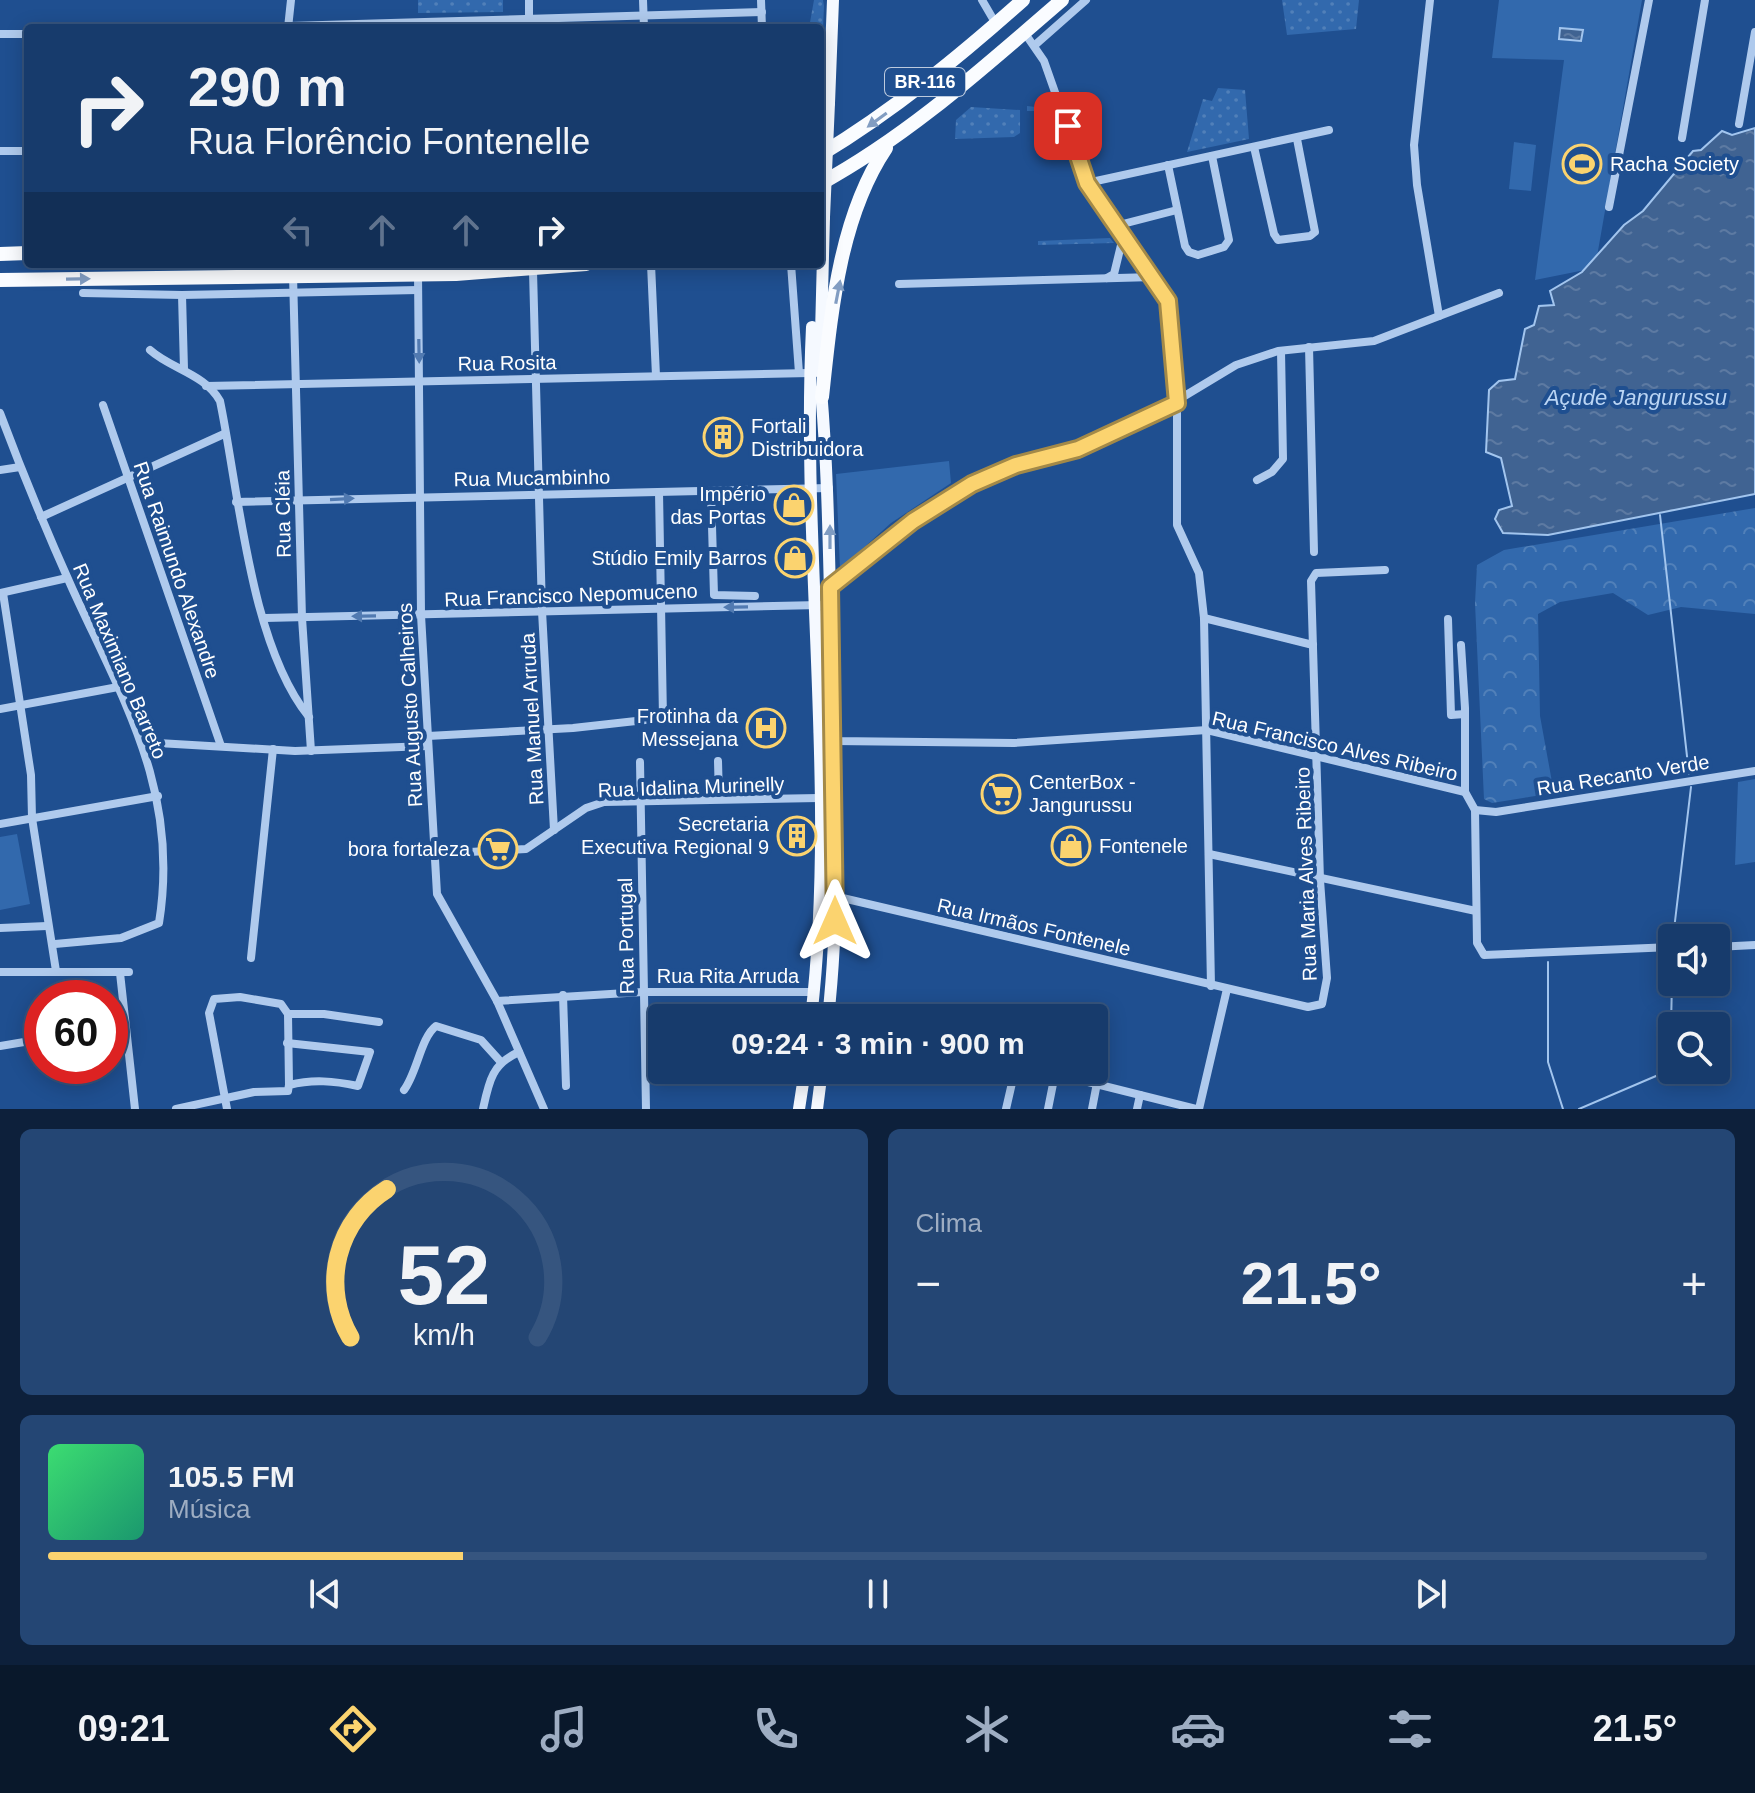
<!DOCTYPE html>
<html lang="pt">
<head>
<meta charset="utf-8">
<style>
  body { margin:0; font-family:Arial,sans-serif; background:#244674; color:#f1f3f6; height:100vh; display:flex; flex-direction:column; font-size:30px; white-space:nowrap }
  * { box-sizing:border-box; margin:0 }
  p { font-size:26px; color:#9eadc2 }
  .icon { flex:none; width:44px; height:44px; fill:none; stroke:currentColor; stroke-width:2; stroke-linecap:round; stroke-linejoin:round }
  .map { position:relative; height:1109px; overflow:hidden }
  .panel { display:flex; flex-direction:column; gap:20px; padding:20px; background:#0d203b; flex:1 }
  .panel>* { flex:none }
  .hud { position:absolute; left:24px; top:24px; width:800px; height:244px; border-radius:8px; box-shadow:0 4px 20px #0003,0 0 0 2px #36557f; background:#173b6c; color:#f1f3f6; overflow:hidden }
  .fabs { position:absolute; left:1658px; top:924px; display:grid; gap:16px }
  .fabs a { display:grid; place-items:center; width:72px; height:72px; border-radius:8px; background:#173b6c; box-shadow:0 4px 20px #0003,0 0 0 2px #36557f; font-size:40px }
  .speed { position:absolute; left:24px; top:980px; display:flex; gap:16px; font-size:40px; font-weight:700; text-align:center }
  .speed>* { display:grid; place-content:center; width:104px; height:104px; border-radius:50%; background:#173b6c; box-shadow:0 4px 20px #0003,0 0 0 2px #36557f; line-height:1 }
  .speed .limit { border:12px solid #d22; background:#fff; color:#111 }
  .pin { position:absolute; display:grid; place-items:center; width:68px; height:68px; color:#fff; margin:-34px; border-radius:16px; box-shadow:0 4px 12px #0006 }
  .me { position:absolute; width:88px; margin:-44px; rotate:0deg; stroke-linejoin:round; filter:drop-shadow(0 0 6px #0008) }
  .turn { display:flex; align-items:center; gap:28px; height:168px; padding:0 32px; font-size:36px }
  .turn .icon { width:104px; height:104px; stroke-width:2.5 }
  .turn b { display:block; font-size:56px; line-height:68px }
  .lanes { display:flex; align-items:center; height:76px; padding:0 32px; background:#0003; justify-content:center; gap:40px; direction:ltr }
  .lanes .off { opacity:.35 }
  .big { font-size:60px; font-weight:700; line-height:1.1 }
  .panel .widget { flex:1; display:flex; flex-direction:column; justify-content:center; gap:12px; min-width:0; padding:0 28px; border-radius:12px; background:#244674 }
  .panel .dial { align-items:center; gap:0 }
  .dial svg { height:208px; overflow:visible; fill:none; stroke:#36557f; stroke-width:7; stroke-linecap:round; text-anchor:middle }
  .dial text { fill:#f1f3f6; stroke:none }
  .song { display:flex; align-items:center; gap:24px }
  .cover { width:96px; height:96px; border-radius:12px; background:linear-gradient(135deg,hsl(140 70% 55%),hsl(160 70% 35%)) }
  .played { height:8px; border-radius:4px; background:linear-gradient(90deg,#fbd36f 25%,#36557f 25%) }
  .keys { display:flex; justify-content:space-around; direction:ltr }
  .heat { display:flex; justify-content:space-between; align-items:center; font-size:44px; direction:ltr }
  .panel .tiles { flex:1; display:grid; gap:20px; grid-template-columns:1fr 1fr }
  .widget:last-child { grid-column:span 2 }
  .trip { position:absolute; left:648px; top:1004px; width:460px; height:80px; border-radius:8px; background:#173b6c; box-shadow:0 4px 20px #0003,0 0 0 2px #36557f; font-weight:700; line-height:80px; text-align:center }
  .menu { display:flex; height:128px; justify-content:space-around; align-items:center; background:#09182b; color:#9eadc2 }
  .menu .icon { width:56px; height:56px }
  .menu .current { color:#fbd36f }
  .menu b { font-size:36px; color:#f1f3f6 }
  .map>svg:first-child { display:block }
</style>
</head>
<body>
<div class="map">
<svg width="1755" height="1109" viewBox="0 0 1755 1109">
  <defs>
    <pattern id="grass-dots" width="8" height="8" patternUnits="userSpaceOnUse" patternTransform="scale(2)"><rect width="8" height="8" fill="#3269ad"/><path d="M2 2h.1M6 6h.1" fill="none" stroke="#5180b9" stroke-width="1.8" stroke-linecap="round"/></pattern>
    <pattern id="forest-crowns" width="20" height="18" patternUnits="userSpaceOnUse" patternTransform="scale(2)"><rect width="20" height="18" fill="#3269ad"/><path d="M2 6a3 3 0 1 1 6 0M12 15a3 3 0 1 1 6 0" fill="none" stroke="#5180b9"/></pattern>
    <pattern id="water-ripples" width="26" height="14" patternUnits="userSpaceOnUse" patternTransform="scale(2)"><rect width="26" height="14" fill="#406392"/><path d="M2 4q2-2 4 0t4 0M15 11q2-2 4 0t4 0" fill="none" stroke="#5d7aa2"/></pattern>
  </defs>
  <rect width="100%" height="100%" fill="#1f4f90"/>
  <g fill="url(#grass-dots)">
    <path d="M418,0H503V12L418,13Z"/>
    <path d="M814,0H823L824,6L820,95V28H809Z"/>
    <path d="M1282,0H1359L1356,29L1287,35Z"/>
    <path d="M1218,88L1245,90L1249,139L1187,152L1203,99L1212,101Z"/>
    <path d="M1027,106L1054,109L1071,161L1057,125L1046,111H1027Z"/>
    <path d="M971,107L1020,110V133L1014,137L955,139L956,120Z"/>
    <path d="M1110,238L1114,243L1038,245V241Z"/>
  </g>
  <path fill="url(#forest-crowns)" d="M1755,508V614L1681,607L1648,615L1613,593L1560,602L1538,614L1540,716L1554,793L1492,803L1484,799L1475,603L1477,565L1504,550Z"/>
  <g fill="#3269ad">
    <path d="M1499,0H1642L1595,268L1535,280L1564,60L1492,58Z"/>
    <path d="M1514,142L1536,145L1531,191L1509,189Z"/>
    <path d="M949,461L951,483L891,523L840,569L836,474Z"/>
    <path d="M1755,779V862L1735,865L1738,782Z"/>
    <path d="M17,834L30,904L0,910V837Z"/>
  </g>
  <g fill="url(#water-ripples)" stroke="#a2c5ee" stroke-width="2">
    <path d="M1560,28L1583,30L1581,41L1559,39Z"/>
    <path d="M1755,128V494L1548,535L1503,533L1495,519L1499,510L1512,506L1501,458L1486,452L1489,390L1499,381L1515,379L1525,329L1534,325L1539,306L1554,305L1550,291L1582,272L1624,225L1643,211L1693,151L1701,150L1722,131L1732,135Z"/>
  </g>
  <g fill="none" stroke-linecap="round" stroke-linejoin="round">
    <g stroke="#a2c5ee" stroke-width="2">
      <path d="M1660,515L1689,774"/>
      <path d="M1673,938L1691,787"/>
      <path d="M1548,962V1062L1563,1109"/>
      <path d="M1579,1109L1670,1070L1672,982"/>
    </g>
    <g stroke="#afcaed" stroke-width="8">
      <path d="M529,0V28"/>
      <path d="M643,0L644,28"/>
      <path d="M761,0L762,28"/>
      <path d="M982,0L996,24"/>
      <path d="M1430,0L1414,145L1417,185L1439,316"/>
      <path d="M218,28L762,12"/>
      <path d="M288,28L291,0"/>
      <path d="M1024,32L1044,61L1087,183L1168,301L1177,403V525L1199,573L1204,618L1211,986"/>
      <path d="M0,34H28"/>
      <path d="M1035,45L1086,0"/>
      <path d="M1739,124L1755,32"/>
      <path d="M1682,138L1705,0"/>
      <path d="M1254,147L1274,234L1278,240L1310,236L1315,232L1297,139"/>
      <path d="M0,151H28"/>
      <path d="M1168,165L1185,246L1189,252L1198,255L1224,247L1229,240L1212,156"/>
      <path d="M1087,183L1329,130"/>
      <path d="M1609,207L1649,0"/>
      <path d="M1115,226L1177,210"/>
      <path d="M651,264L656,376"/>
      <path d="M791,264L799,373"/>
      <path d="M533,271L542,611L554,830"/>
      <path d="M418,273L421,615L437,894L497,1001L544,1109"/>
      <path d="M293,275L302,618L311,751"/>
      <path d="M1107,278L1114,274L1123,237"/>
      <path d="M899,284L1154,277"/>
      <path d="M83,293L182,295L418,290"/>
      <path d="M182,295L184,369"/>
      <path d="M1309,347L1314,552"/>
      <path d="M150,350C171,369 205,374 220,401C239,492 250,644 309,717"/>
      <path d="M206,386L810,373"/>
      <path d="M103,405L221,746"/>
      <path d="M0,413C22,472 46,530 72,588C124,702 180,792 159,923L121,938L55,944"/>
      <path d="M0,470L20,467"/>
      <path d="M1257,480L1272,472L1283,459L1281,351"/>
      <path d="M711,491L714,595L755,596"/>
      <path d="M236,502L829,488"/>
      <path d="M41,517L224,434"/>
      <path d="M830,587L913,521L972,484L1016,465L1078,449L1143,421L1236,365L1278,351L1374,341L1499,293"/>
      <path d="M0,593L67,578"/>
      <path d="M3,593L31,775L32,818L56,971"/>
      <path d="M265,618L820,605"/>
      <path d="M1204,618L1313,645"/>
      <path d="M1448,619L1451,715L1465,714"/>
      <path d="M1461,645L1465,708V792L1475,810L1496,812L1755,771"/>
      <path d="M0,709L118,687"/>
      <path d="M818,732L834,741L1014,743L1207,730L1465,792"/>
      <path d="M428,736L573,728L663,718L659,492"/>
      <path d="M141,742L295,751L428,746"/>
      <path d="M718,761L719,799"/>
      <path d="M640,762L646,1109"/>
      <path d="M1475,810L1477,943L1484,955L1672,947"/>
      <path d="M0,824L158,796"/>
      <path d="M433,854L526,849L586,808L604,802L819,798"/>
      <path d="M1209,854L1476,911"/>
      <path d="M834,896L1308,1007L1322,1004L1327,978L1320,880L1311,581L1316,573L1385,570"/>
      <path d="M0,928L47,926"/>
      <path d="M1716,947L1755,945"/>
      <path d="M251,958L273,749"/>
      <path d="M0,972H129"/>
      <path d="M120,973L135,1109"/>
      <path d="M563,995L566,1086"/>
      <path d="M497,1001L643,992H814"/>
      <path d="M288,1014L289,1085"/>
      <path d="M110,1028L124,1025"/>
      <path d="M0,1046L42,1039"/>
      <path d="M1040,1070L1196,1109"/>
      <path d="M404,1090C417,1073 421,1037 436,1026L481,1040L500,1061"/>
      <path d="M176,1109L254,1092L288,1091L289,1085C313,1079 334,1081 358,1086L370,1052L287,1043"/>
      <path d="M227,1109L209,1013L214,999L240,997L281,1004L288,1014H324L379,1022"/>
      <path d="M483,1109C489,1081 492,1064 519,1052"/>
      <path d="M1006,1109L1015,1070"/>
      <path d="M1048,1109L1055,1074"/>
      <path d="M1092,1109L1097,1083"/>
      <path d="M1137,1109L1140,1095"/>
      <path d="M1199,1109L1227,989"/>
    </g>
    <g stroke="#f5f9ff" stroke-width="12">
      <path d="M829,103L833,0"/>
      <path d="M820,372L824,217"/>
      <path d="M821,390C829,484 829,577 832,670C835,786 841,903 828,1018"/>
      <path d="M811,1018C838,789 801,557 812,327"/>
      <path d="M799,1109L805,1070"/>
      <path d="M817,1109L822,1070"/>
    </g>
    <g stroke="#fafcff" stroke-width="14">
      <path d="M820,155C893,111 959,57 1023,0"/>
      <path d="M820,184C911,134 984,67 1062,0"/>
      <path d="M0,254L28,253"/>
      <path d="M0,280L456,274L586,264"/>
      <path d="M822,397C831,314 839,218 886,148"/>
    </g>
    <path stroke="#f5f9ff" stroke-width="12" d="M824,217L829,103"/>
  </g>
  <defs><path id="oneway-solid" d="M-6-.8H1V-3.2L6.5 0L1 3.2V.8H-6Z" transform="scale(2)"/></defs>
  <g fill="#829dc2">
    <use href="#oneway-solid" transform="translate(877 120) rotate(144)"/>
    <use href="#oneway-solid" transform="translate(78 279) rotate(-1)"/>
    <use href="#oneway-solid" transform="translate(838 292) rotate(-79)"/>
  </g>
  <g fill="#517ab1">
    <use href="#oneway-solid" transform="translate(419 351) rotate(89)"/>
    <use href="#oneway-solid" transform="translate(342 499) rotate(-3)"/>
    <use href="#oneway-solid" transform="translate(736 607) rotate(179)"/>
    <use href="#oneway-solid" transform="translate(364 616) rotate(179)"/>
  </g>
  <use fill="#7f9cc2" href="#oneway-solid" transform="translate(830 537) rotate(-90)"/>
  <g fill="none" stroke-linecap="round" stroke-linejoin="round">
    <g stroke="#a38948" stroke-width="20">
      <path id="route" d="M835,921L830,587L913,521L972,484L1016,465L1078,449L1177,403L1168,301L1087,183L1068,126"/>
    </g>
    <use href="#route" stroke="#fbd36f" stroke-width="14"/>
  </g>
  <defs>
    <g id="stadium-ring" transform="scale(2)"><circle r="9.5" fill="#1f4f90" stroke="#fbd36f" stroke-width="1.5"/><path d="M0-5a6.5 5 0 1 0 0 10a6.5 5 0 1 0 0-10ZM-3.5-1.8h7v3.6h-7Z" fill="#fbd36f"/></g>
    <g id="building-ring" transform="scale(2)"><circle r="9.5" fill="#1f4f90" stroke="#fbd36f" stroke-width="1.5"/><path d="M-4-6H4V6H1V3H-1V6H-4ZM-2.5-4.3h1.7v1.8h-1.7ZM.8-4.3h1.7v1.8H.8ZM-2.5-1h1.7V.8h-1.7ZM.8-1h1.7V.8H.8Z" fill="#fbd36f"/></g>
    <g id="shop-ring" transform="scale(2)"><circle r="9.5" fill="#1f4f90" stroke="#fbd36f" stroke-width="1.5"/><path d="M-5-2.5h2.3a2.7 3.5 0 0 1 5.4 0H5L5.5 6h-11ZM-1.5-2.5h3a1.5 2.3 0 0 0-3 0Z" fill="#fbd36f"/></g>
    <g id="hospital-ring" transform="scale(2)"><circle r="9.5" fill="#1f4f90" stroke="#fbd36f" stroke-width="1.5"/><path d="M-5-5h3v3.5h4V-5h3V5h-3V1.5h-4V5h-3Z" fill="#fbd36f"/></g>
    <g id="supermarket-ring" transform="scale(2)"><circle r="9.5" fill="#1f4f90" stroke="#fbd36f" stroke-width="1.5"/><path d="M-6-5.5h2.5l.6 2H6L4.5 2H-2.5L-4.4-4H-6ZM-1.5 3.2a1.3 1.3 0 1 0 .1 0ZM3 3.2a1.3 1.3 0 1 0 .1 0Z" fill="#fbd36f"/></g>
  </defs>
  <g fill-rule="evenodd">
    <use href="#stadium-ring" x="1582" y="164"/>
    <use href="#building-ring" x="723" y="437"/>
    <use href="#shop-ring" x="794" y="505"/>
    <use href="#shop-ring" x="795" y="558"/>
    <use href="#hospital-ring" x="766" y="728"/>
    <use href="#supermarket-ring" x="1001" y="794"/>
    <use href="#building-ring" x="797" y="836"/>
    <use href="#shop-ring" x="1071" y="846"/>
    <use href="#supermarket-ring" x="498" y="849"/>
  </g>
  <g text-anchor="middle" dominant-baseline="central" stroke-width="8" stroke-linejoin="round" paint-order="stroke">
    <rect fill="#1f4f90" stroke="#bccade" stroke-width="2" x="885" y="68" width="80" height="28" rx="6"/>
    <g font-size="18" font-weight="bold" fill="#fff">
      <text x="925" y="82">BR-116</text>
    </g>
    <g font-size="20" fill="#fff" stroke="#1f4f90" text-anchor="end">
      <text x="1610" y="164" text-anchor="start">Racha Society</text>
      <text x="751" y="426" text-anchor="start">Fortali<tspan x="751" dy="23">Distribuidora</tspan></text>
      <text x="766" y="494">Império<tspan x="766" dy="23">das Portas</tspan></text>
      <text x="767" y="558">Stúdio Emily Barros</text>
      <text x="738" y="716">Frotinha da<tspan x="738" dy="23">Messejana</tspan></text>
      <text x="1029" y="782" text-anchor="start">CenterBox -<tspan x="1029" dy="23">Jangurussu</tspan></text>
      <text x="769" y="824">Secretaria<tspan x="769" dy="23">Executiva Regional 9</tspan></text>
      <text x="1099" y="846" text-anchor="start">Fontenele</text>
      <text x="470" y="849">bora fortaleza</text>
    </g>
    <g font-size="20" fill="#fff" stroke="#1f4f90">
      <text transform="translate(507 363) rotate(-1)">Rua Rosita</text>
      <text transform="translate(532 478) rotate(-1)">Rua Mucambinho</text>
      <text transform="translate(283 514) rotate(-91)">Rua Cléia</text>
      <text transform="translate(177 570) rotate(71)">Rua Raimundo Alexandre</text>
      <text transform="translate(571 595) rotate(-2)">Rua Francisco Nepomuceno</text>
      <text transform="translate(120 661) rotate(67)">Rua Maximiano Barreto</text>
      <text transform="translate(410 705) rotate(-93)">Rua Augusto Calheiros</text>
      <text transform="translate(532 719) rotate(-93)">Rua Manuel Arruda</text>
      <text transform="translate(1335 746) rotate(13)">Rua Francisco Alves Ribeiro</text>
      <text transform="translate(1623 775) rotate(-9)">Rua Recanto Verde</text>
      <text transform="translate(691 787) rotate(-2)">Rua Idalina Murinelly</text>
      <text transform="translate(1306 874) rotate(-92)">Rua Maria Alves Ribeiro</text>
      <text transform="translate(1034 927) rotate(13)">Rua Irmãos Fontenele</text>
      <text transform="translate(626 936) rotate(-91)">Rua Portugal</text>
      <text x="728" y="976">Rua Rita Arruda</text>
    </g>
    <g font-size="22" font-style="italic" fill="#bbd5f4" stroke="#1f4f90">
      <text x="1636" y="397">Açude Jangurussu</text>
    </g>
  </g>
</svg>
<div class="fabs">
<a><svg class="icon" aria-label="sound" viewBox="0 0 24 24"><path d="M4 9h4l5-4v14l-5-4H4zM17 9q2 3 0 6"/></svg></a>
<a><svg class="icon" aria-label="search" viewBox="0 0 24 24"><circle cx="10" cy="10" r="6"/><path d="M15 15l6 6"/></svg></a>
</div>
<div class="speed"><div class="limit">60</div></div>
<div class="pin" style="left:1068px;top:126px;background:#d93025"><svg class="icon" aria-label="arrive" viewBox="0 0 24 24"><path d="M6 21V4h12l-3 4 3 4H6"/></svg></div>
<svg class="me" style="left:835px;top:921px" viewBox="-20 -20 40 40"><path d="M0-17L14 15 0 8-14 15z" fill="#fbd36f" stroke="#fff" stroke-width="4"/></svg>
<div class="trip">09:24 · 3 min · 900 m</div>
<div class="hud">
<div class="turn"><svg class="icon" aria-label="right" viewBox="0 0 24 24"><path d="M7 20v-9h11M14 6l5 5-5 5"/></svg><div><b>290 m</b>Rua Florêncio Fontenelle</div></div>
<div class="lanes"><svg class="icon off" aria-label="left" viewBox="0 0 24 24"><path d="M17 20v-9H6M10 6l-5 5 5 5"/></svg><svg class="icon off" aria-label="ahead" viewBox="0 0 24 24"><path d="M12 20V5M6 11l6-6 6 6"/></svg><svg class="icon off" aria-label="ahead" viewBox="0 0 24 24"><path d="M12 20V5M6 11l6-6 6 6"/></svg><svg class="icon" aria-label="right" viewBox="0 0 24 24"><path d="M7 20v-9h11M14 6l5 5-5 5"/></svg></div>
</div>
</div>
<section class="panel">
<div class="tiles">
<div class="widget dial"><svg viewBox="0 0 100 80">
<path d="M14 69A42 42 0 1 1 86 69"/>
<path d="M14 69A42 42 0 0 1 28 12" stroke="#fbd36f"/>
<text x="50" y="56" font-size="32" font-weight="700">52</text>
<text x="50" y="72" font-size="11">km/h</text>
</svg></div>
<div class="widget"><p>Clima</p>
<div class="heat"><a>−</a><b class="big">21.5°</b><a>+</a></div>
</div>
<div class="widget">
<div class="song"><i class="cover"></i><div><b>105.5 FM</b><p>Música</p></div></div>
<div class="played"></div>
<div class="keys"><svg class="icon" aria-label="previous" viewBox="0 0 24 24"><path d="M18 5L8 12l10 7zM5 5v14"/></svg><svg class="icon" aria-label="pause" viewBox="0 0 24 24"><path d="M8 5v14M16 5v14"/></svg><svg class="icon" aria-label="next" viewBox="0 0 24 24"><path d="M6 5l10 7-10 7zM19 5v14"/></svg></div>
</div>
</div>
</section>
<nav class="menu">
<b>09:21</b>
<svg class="icon current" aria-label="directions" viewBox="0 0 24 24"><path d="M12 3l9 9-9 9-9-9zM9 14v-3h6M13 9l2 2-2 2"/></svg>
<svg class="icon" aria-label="music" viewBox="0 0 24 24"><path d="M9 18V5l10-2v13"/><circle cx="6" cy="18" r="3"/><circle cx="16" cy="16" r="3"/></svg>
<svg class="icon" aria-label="phone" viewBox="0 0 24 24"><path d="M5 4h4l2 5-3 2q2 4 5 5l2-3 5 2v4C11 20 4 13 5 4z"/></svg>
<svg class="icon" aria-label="climate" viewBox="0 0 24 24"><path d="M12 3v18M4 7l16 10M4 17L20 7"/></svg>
<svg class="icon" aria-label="car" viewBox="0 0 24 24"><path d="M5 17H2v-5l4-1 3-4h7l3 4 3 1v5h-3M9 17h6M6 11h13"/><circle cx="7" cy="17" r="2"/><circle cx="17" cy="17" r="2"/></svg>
<svg class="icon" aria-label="filters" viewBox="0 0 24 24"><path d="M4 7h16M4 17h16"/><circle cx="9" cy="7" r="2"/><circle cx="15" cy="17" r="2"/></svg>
<b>21.5°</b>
</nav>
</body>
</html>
